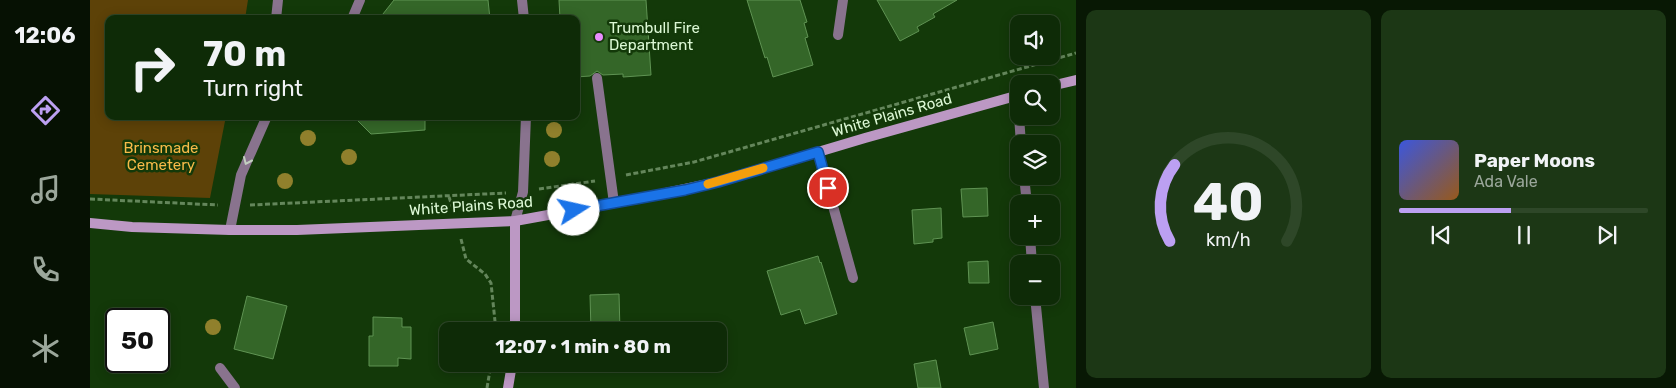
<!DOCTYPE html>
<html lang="en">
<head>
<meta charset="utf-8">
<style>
  body { margin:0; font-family:Rubik,sans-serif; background:#1c3715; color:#f1f3f6; height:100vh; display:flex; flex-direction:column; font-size:19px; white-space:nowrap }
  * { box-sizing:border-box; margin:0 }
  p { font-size:16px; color:#9ba79b }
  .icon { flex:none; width:28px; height:28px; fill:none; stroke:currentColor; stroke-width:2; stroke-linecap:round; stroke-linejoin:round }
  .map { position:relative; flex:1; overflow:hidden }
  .drawer { display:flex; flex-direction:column; gap:10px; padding:10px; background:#081804; width:600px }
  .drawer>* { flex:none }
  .top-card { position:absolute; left:15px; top:15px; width:475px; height:105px; border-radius:10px; box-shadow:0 2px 12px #0003,0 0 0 1px #2e4728; background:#0e2b07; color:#f1f3f6; overflow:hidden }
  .tools { position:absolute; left:920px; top:15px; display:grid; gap:10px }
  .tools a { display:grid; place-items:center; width:50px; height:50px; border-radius:10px; background:#0e2b07; box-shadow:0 2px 12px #0003,0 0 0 1px #2e4728; font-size:25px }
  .speed { position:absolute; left:15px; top:308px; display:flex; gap:10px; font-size:25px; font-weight:700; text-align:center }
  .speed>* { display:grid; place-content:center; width:65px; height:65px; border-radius:50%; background:#0e2b07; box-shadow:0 2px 12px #0003,0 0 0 1px #2e4728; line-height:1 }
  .speed .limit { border:2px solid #111; border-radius:8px; background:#fff; color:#111 }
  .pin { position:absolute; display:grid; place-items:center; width:42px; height:42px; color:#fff; margin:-21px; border:2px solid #fff; border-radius:50%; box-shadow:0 1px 5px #0007 }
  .me { position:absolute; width:55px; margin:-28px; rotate:80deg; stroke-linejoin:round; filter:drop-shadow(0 0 4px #0008) }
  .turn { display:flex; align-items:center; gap:18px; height:105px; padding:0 15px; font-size:22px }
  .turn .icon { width:65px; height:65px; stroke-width:2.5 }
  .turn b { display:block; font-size:35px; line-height:42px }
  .drawer .widget { flex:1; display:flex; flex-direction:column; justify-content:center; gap:8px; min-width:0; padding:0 18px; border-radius:10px; background:#1c3715 }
  .drawer .dial { align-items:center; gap:0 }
  .dial svg { height:130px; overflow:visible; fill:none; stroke:#2e4728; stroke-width:7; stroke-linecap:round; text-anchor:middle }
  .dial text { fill:#f1f3f6; stroke:none }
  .song { display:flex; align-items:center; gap:15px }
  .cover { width:60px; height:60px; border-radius:8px; background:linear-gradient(135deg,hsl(230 70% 55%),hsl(30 70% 35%)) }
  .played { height:5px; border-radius:2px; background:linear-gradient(90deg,#bca0f2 45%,#2e4728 45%) }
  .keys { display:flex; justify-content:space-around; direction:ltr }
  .drawer .tiles { flex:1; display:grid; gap:10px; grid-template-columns:repeat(2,1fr) }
  .trip { position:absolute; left:349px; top:322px; width:288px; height:50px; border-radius:10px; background:#0e2b07; box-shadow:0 2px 12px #0003,0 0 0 1px #2e4728; font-weight:700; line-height:50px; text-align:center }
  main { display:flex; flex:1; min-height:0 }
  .tab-bar { display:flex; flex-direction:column; width:90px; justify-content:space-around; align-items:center; background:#061103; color:#9ba79b }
  .tab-bar .icon { width:35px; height:35px }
  .tab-bar .active { color:#bca0f2 }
  .tab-bar b { font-size:22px; color:#f1f3f6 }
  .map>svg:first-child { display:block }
</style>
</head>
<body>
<main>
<nav class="tab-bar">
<b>12:06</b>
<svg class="icon active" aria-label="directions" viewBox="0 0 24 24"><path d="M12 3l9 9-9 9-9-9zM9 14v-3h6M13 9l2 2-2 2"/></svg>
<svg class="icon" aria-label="music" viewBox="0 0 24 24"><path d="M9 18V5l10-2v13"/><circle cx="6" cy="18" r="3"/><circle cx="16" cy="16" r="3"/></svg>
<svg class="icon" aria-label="phone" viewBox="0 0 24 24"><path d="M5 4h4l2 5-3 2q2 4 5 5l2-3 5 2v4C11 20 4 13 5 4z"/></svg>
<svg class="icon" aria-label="climate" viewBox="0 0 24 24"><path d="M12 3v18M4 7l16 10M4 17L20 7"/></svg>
</nav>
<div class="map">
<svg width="986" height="388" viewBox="0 0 986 388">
  <rect width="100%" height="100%" fill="#133909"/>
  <path fill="#5d4208" d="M0,0H158L155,19H19V116H136L120,198L0,194Z"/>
  <g fill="#346628" stroke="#5f9353">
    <path d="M304,0H398L400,19H289Z"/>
    <path d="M469,0H556L561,75L533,77V74L513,75L507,71L500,76L486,77V19H470Z"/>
    <path d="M657,0H710L717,22L714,23L718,37L715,38L723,65L683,77L677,57L675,58Z"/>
    <path d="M787,0H867L843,14L845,17L827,27L829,31L810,41Z"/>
    <path d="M263,116H335V130L281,134Z"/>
    <path d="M897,188L898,216L873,217L871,189Z"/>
    <path d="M851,208L852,238L843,239V242L824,244L822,210Z"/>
    <path d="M728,256L730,263L731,262L747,314L715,324L710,309L691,315L677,271Z"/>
    <path d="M898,261L899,283H879L878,262Z"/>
    <path d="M529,294L530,331H501L500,295Z"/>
    <path d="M157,296L197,306L183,359L144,349Z"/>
    <path d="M283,317L312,318V327H321V359L308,358V366H279V336H283Z"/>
    <path d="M903,322L908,349L880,355L874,328Z"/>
    <path d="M846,360L851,388H828L824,364Z"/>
  </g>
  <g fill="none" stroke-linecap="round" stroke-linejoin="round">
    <g stroke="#64865b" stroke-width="3" stroke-dasharray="5 2.5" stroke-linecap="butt">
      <path d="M536,175L604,162L986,53"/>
      <path d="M449,189L505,181"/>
      <path d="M359,197L363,209"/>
      <path d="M0,199L128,205"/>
      <path d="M160,205L416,193"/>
      <path d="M371,239L376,259L395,274L401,283L406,331"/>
      <path d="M397,388L401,364"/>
    </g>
    <g stroke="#89738e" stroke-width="10">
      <path d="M432,0L434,19"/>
      <path d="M186,19L188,0"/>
      <path d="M262,19L270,0"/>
      <path d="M507,78L524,203"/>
      <path d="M728,152L763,278"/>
      <path d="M425,221L433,192L436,116"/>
      <path d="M140,230L151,175L177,116"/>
      <path d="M130,368L145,388"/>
    </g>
    <g stroke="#89738e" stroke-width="10">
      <path d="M748,35L753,0"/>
      <path d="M927,95L929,114"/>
      <path d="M929,116L931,144"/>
      <path d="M934,176L937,204"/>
      <path d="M940,236L942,264"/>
      <path d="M945,296L954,388"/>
    </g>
    <g stroke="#bc98c4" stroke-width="10">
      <path d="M961,86L986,80"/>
      <path d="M0,223L42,227L140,230H207L425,221L557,197L628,182L775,138L929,95"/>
      <path d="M425,331V221"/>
      <path d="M418,388L422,364"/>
    </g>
  </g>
  <g fill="#90802c">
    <circle cx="464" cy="130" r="8"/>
    <circle cx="218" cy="138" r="8"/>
    <circle cx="259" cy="157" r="8"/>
    <circle cx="462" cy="159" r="8"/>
    <circle cx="195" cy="181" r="8"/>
    <circle cx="123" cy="327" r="8"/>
  </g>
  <defs><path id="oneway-chevron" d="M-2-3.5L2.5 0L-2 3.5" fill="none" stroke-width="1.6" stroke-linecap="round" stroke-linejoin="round" transform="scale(1.25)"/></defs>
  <use stroke="#c3d0c0" href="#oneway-chevron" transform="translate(157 161) rotate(114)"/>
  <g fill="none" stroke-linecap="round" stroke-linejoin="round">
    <g stroke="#114b97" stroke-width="12">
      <path id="route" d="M484,210L595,190L628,182L728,152L738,188"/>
    </g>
    <use href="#route" stroke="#1a73e8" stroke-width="9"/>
    <path stroke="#f59e0b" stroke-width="9" d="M618,184L673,168"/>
  </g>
  <circle fill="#e98dfe" stroke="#133909" stroke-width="2" cx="509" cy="37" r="5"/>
  <g text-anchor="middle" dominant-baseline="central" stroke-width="5" stroke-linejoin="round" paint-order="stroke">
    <g font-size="15" fill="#dcf8d5" stroke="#133909" text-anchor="start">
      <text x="519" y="28">Trumbull Fire<tspan x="519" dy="17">Department</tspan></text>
    </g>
    <g font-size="15" fill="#dcf8d5" stroke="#133909">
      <text transform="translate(802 115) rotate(-16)">White Plains Road</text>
      <text transform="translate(381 206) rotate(-4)">White Plains Road</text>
    </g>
    <g font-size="15" fill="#f7ba49" stroke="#133909">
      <text x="71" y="148">Brinsmade<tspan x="71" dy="17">Cemetery</tspan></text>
    </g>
  </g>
</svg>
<div class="tools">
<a><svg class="icon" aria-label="sound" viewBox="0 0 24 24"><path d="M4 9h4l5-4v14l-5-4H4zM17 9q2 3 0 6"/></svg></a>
<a><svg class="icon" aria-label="search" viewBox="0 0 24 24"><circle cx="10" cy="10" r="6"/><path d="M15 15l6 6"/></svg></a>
<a><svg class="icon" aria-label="layers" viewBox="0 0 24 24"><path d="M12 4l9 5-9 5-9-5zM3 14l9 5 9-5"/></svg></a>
<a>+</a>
<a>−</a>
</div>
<div class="speed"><div class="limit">50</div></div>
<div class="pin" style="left:738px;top:188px;background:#d93025"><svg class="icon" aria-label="arrive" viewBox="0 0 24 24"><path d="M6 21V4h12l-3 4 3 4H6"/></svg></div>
<svg class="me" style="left:484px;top:210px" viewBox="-20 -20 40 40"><circle r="19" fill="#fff"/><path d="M0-13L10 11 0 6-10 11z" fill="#1a73e8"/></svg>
<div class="trip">12:07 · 1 min · 80 m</div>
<div class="top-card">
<div class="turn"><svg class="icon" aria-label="right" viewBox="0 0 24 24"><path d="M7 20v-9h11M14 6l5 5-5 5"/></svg><div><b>70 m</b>Turn right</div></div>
</div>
</div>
<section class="drawer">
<div class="tiles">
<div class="widget dial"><svg viewBox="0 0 100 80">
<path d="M14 69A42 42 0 1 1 86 69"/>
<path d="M14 69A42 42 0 0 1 17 22" stroke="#bca0f2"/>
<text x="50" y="56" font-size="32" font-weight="700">40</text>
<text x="50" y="72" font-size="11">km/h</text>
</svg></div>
<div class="widget">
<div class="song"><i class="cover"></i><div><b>Paper Moons</b><p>Ada Vale</p></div></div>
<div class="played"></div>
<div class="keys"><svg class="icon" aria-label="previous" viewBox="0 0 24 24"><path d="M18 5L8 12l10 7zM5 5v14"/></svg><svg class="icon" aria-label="pause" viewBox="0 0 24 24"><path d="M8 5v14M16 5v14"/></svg><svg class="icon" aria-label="next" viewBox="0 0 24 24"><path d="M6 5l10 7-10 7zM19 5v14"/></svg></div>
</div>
</div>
</section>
</main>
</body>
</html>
